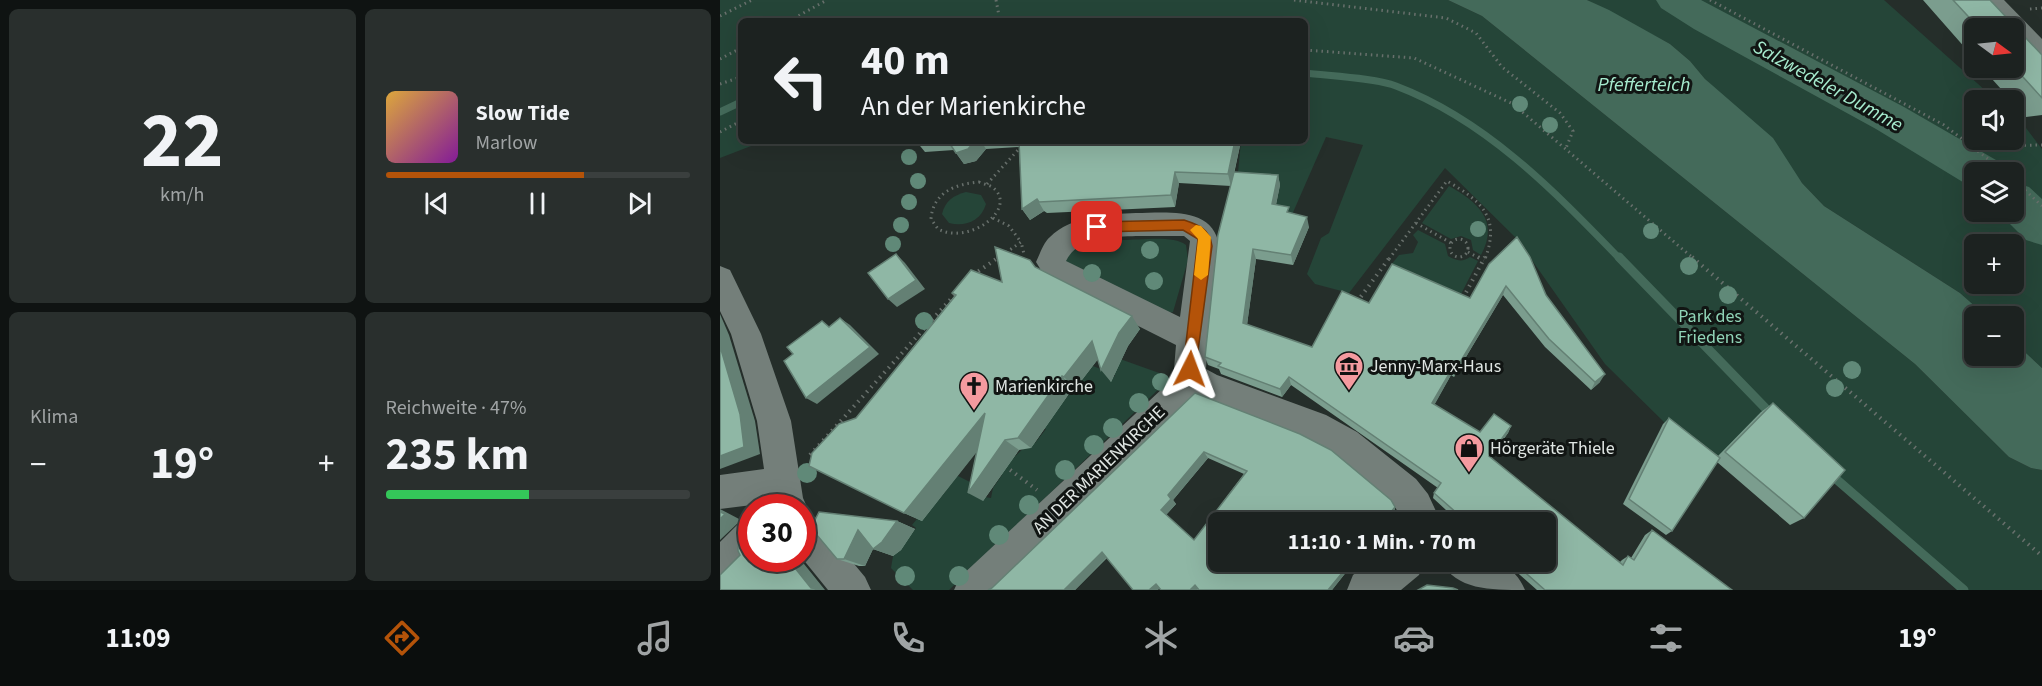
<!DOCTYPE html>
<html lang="de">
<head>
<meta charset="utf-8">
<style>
  body { margin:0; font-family:"Source Sans 3",sans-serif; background:#292f2d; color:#f1f3f6; height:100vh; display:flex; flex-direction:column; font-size:22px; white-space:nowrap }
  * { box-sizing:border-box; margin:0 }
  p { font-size:20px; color:#a0a4a5 }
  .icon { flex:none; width:33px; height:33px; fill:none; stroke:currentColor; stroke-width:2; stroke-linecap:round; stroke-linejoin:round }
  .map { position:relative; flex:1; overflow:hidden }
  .panel { display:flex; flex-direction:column; gap:9px; padding:9px; background:#0f1312; width:720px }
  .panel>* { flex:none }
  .guide { position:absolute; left:18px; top:18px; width:570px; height:126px; border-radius:9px; box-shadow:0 6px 24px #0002,0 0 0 2px #3a3f3e; background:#1c2220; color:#f1f3f6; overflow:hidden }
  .needle { width:39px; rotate:105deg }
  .tools { position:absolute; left:1244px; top:18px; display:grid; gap:12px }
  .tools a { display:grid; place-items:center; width:60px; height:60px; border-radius:9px; background:#1c2220; box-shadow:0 6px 24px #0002,0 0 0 2px #3a3f3e; font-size:30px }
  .speed { position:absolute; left:18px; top:494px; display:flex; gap:12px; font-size:30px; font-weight:700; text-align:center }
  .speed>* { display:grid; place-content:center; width:78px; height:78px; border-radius:50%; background:#1c2220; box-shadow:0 6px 24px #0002,0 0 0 2px #3a3f3e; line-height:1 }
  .speed .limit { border:9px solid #d22; background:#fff; color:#111 }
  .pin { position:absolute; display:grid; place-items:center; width:51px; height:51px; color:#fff; margin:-26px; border-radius:12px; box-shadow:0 3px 9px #0006 }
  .me { position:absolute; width:66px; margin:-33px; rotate:3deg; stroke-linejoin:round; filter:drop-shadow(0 0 4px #0008) }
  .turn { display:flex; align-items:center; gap:21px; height:126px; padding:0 24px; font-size:27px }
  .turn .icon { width:78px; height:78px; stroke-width:2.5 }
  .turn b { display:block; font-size:42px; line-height:51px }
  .big { font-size:45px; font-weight:700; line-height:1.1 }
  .panel .widget { flex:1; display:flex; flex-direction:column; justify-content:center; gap:9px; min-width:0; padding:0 21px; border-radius:9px; background:#292f2d }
  .panel .dial { align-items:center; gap:0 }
  .dial b { font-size:78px; line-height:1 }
  .song { display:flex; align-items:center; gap:18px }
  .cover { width:72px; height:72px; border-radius:9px; background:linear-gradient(135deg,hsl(40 70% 55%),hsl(290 70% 35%)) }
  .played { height:6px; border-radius:3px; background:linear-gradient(90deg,#b45309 65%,#3a3f3e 65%) }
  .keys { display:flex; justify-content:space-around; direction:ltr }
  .heat { display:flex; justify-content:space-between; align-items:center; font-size:33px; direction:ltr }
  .charge { height:9px; border-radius:4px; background:linear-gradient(90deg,#34c759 47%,#3a3f3e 0) }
  .panel .tiles { flex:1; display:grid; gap:9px; grid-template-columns:repeat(2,1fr) }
  .trip { position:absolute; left:488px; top:512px; width:348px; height:60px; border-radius:9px; background:#1c2220; box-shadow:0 6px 24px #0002,0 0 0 2px #3a3f3e; font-weight:700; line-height:60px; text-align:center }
  .tabs { display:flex; height:96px; justify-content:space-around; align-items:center; background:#0b0e0d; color:#a0a4a5 }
  .tabs .icon { width:42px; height:42px }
  .tabs .on { color:#b45309 }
  .tabs b { font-size:27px; color:#f1f3f6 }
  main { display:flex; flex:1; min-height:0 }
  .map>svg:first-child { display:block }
</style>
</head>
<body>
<main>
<section class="panel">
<div class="tiles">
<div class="widget dial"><b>22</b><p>km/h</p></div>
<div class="widget">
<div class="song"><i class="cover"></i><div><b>Slow Tide</b><p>Marlow</p></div></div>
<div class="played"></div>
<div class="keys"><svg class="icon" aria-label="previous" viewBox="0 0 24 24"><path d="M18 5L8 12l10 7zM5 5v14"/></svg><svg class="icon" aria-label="pause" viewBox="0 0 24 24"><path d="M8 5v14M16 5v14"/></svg><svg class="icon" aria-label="next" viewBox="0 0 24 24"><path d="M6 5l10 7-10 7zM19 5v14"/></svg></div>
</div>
<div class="widget"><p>Klima</p>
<div class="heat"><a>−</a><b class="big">19°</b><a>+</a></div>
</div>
<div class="widget"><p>Reichweite · 47%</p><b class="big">235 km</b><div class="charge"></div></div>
</div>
</section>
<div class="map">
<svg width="1322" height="590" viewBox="0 0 1322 590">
  <rect width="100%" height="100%" fill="#252e2a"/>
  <g fill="#254538" fill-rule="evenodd">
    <path d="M0,0H728L762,16L1195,364L1289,457L1311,468L1322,470V590H1237L1110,478L994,460L945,423L885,364L797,239L725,168L629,293L595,284L587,274L601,238L609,233L643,145L606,137L571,217L556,206L560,185L517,183L521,141H585V21H21V141H44L0,158Z"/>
    <path d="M867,0H1164L1276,100H1254V140H1293V116L1306,128L1322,149V368L1293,341V316H1266L1240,293L1104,206L1082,183L1066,162L985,79L970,61L950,44ZM1254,172H1293V212H1254ZM1254,244H1293V284H1254Z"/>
    <path d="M729,186C757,202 780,220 761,255L753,250L751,240L741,236L731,239L702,223Z"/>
    <path d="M246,192L261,195L266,204C261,221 245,227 229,223L222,214C225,201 234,195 246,192Z"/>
    <path d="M698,230L725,244L728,256C735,260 742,263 750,257L758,261L740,296L671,265L679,255L693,253L698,242L693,235Z"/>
    <path d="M404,240C420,240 454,235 466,245L468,260L453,312L449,313L345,275L344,258C362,242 380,242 404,240Z"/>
    <path d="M400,359L442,374L444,384L229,590H193L171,568L173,556L196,528L192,525C202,512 216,504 226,491L221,488L232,473L266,490L264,497L271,498L273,488L282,475L281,470L311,441L315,443L326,429L322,427L373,366L388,372L390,378L395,376L393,370Z"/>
  </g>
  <path fill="#446a5a" d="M728,0H867L889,10L950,44L970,61L985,79L1053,138L1082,183L1104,206L1240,293L1266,316H1254V356H1293V341L1322,368V470L1311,468L1289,457L1195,364L762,16Z"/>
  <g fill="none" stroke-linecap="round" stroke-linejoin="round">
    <g stroke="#446a5a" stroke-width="7">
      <path d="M585,73C609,76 656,78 676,86C766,120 834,191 900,259"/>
      <path d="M0,112L21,102"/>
    </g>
    <g stroke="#446a5a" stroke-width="9">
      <path d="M899,257L1053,416"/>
      <path d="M1108,472L1244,590"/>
    </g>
    <g fill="#446a5a" fill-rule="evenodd">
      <path d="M936,0H981L1184,107L1276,160L1283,172H1254V186L1246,184L1156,129L974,29L941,8Z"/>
      <path d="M1293,182L1309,187L1322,199V245L1306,240L1278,212H1293Z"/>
    </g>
    <g stroke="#68706c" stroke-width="3" stroke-dasharray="1.5 4" stroke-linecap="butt">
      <path d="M276,0L280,21"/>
      <path d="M574,0L726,18L756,33L782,67L840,113L853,131L846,148"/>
      <path d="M990,0L1224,125L1285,172"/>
      <path d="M1310,9L1322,8"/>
      <path d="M0,16L32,0"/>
      <path d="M69,21L107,0"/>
      <path d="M585,50L694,58L793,104L974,259"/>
      <path d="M0,59L21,48"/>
      <path d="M0,84L21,77"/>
      <path d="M0,132L21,121"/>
      <path d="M1255,146L1322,145"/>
      <path d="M1293,179L1322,206"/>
      <path d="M259,182C263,184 269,185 272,187C300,207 250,246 218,229L211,219C213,192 236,184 259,182Z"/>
      <path d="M267,184L298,150L300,141"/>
      <path d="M273,218L289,226L301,242"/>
      <path d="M696,223L731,243"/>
      <circle cx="739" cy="248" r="9"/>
      <path d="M748,252L761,259"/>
      <path d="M277,259L301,242L304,254"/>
      <path d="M669,259L727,181C761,201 781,217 765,259"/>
    </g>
    <g stroke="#68706c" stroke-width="4" stroke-dasharray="1.5 5" stroke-linecap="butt">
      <path d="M758,257L764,260"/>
      <path d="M972,257L1322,556"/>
      <path d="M253,275L279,257"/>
      <path d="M743,298L765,257"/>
      <path d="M637,302L670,257"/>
      <path d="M90,455L238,291"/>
      <path d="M285,466L317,490"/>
    </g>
    <g fill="#747f7a" fill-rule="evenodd">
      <path d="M1260,0H1284L1322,39V62L1314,60L1293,38V28H1285Z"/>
      <path d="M416,213C445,213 494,206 499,246L488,338L486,369L497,375L606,415L637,432L696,479L708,494L721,522H685L672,503L613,454L583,438L478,397L280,590H234L240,577L457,375L454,369L456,345L327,280L316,262C320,254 323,243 330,237C351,216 388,214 416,213ZM416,236H464L470,241L460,317L346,261C358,236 393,237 416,236Z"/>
      <path d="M0,266L10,270L41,334L71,421L83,498L87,507L84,513L95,517L145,577L151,590H108L82,558V507H50L49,503L0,509V475L44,469L37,421L11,334L0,311Z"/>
      <path d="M32,518V558H35L13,580L0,585V542L19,523Z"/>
    </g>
    <g fill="#747f7a" fill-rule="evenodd">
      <path d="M652,561H705L699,575L681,590H627L633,575Z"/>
      <path d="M721,561C755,561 789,552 805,590C770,590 736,590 721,561Z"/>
    </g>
  </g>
  <g fill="#608978">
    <circle cx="800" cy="104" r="8"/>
    <circle cx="830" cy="125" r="8"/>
    <circle cx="189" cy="157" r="8"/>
    <circle cx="198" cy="181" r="8"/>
    <circle cx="189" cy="202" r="8"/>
    <circle cx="181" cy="225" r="8"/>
    <circle cx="758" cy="229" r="8"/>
    <circle cx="931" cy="231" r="8"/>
    <circle cx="173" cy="244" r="8"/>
    <circle cx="430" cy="250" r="9"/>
    <circle cx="969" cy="266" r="9"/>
    <circle cx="372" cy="273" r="9"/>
    <circle cx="434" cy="281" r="9"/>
    <circle cx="1008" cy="295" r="9"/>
    <circle cx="204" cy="321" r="9"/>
    <circle cx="1132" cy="370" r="9"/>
    <circle cx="441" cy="382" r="9"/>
    <circle cx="1115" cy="388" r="9"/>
    <circle cx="419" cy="403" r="10"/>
    <circle cx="393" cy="428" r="10"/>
    <circle cx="374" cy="445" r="10"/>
    <circle cx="345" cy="470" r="10"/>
    <circle cx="87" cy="473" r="10"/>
    <circle cx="309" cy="505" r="10"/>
    <circle cx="279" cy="535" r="10"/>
    <circle cx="185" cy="576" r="10"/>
    <circle cx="239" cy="576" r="10"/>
  </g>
  <g fill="#7b9d8e" fill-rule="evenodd">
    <path d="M1203,0H1270L1322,55V115L1306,117L1293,103V100H1291L1262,68H1293V28H1254V58Z"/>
    <path d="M196,141H521L514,174L558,175L560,185L556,205L570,213L589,227L573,265L536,259L527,325L592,347L649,303L750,298L769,264L826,295L880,382L871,390L825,347L783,295L734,377L731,375L714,405L760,432L791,426L788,433L770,458L900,562L902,560L908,556L911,558L925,535L932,530L1012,590H817L784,561H825V522H739L713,498L714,493L718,488L571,385L562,397L501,374L499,369L488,365L485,357L511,186L459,183L455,207L327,213L324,211L310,220L302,209L299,147L266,149L256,161L244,164L234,150L205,152Z"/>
    <path d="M316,268L420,329L408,346L391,382L378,359L355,389L353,388L311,448L299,450L263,501L256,452L202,521L184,513L136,418L235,295L232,293L282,282Z"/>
    <path d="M475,393L675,511L498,561H635L612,590H441L387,558L355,590H268L272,588ZM488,458L524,474L474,540L446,515L456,504L453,500Z"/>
    <path d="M1053,403L1084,518L1070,525L997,462L952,531L946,535L903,504L943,424L949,418L998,456L1041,412Z"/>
    <path d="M177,521L195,529L181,550L173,556L153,549L145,566H139L117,559Z"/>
  </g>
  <g fill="#648074">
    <path d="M255,141H261L266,149L256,161L244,164L236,153Z"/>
    <path d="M515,141H521L511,186L508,174Z"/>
    <path d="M455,172L459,183L455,207L451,195Z"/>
    <path d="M558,175L560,185L554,214L552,204Z"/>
    <path d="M317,199L324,211L310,220L302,209Z"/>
    <path d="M587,217L589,227L573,265L571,255Z"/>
    <path d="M533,249L536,259L526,332L523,323Z"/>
    <path d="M176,254L185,263L205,289L177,307L168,299Z"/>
    <path d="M786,286L783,295L734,377L736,369Z"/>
    <path d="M0,314L9,335L35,421L40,454L0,469Z"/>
    <path d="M412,316L420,329L408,346L391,382L381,370L399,333Z"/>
    <path d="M120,318L130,325L159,354L97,404L86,398Z"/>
    <path d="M372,341L382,354L355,389L344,377Z"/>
    <path d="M733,367L731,375L711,411L712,403Z"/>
    <path d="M885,374L880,382L871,390L875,382Z"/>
    <path d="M342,376L353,388L311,448L298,438Z"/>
    <path d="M569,377L571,385L562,397L560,389Z"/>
    <path d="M265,413L279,424L202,521L184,513Z"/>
    <path d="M791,426L788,433L766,463L769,456Z"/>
    <path d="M285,440L299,450L263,501L248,493Z"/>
    <path d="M484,452L488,458L453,500L456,504L446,515L441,510L448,495Z"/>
    <path d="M675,507V511L667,522H663Z"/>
    <path d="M0,509L21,520L19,522L32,526V529L19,522L0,540Z"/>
    <path d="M177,521L195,529L181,550L173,556L153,549L145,566L124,559L138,530Z"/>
    <path d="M382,552L388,556L355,590H344Z"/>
    <path d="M67,558H80V559L105,590H106H100L91,588Z"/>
    <path d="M632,561H635L612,590H608Z"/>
    <path d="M436,584L441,587L438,590H429Z"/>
    <path d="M475,585L478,590H470Z"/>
  </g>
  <g fill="#8fb7a5" stroke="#648074" stroke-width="1.5" fill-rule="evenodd">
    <path d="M1233,0H1270L1322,55V98L1293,66V28H1259Z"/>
    <path d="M228,141H255L248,149L236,153Z"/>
    <path d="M299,141H515L508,174L455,172L451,195L319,202L317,199L302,209Z"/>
    <path d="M514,172L558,175L552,204L569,207L567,212L587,217L571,255L533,249L523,323L592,347L622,291L649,303L672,264L750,298L769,264L797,237L810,257L826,295L885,374L875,382L829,339L786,286L736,369L733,367L712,403L760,432L774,414L791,426L769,456L903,565L908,556L914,560L932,530L1012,590H825L792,561H825V522H747L714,493L721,483L569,377L560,389L498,366L501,363L485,357L498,235Z"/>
    <path d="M275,247L310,260L315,267L412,316L399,333L381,370L372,341L344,377L342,376L298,438L285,440L248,493L265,413L184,513L89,466L92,453L119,424L136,418L236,295L232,293L251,270L282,282Z"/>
    <path d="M176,254L196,280L168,299L148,273Z"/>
    <path d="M120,318L150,347L86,398L64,361L73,354L67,347L102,321L109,327Z"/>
    <path d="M0,346L20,414L24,447L0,456Z"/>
    <path d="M475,393L580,434L611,450L671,500L675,507L663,522H498V561H632L608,590H479L475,585L470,590H441L436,584L429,590H413L382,552L344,590H268L272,588ZM484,452L527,471L474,540L441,510L451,499L448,495Z"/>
    <path d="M1053,403L1125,470L1084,518L1005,452Z"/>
    <path d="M949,418L1000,458L952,531L909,499Z"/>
    <path d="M0,512L5,514L0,519Z"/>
    <path d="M99,512L177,521L162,542L153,549L138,530L124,559H117L91,528Z"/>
    <path d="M18,522L32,529V558H67L91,588L101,589L102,590H0V575L20,555L18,551Z"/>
    <path d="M707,585L733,588L738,590H698Z"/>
  </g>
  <path fill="#b45309" stroke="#753606" stroke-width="1.5" d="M464,220C479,225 490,229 492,246L475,373L470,375L465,373L463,369L478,239L463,230L377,232L371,227L377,222Z"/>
  <path fill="#f59e0b" d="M476,225L481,226L491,237L488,275L481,280L474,275L478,239L470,230Z"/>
  <defs>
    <g id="museum-pin" transform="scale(1.5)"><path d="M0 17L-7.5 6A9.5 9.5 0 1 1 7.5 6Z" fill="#f49a9f" stroke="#111513"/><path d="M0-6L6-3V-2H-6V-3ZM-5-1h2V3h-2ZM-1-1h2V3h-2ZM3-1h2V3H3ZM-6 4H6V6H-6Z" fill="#111"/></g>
    <g id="church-pin" transform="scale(1.5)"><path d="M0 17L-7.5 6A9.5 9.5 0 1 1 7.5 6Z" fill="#f49a9f" stroke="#111513"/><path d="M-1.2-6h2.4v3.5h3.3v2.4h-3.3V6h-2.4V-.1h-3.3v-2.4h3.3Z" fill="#111"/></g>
    <g id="shop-pin" transform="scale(1.5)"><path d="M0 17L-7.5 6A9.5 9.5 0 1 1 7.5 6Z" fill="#f49a9f" stroke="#111513"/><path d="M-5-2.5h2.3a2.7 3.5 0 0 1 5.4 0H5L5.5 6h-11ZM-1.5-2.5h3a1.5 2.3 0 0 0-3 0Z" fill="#111"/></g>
  </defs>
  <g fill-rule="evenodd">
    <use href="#museum-pin" x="629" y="366"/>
    <use href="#church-pin" x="254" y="386"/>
    <use href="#shop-pin" x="749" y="448"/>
  </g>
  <g text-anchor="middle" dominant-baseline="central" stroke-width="6" stroke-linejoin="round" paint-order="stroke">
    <g font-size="18" fill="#90d4b7" stroke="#111513">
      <text x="990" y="316">Park des<tspan x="990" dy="21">Friedens</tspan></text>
    </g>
    <g font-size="18" fill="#e0e6e3" stroke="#111513" text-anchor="start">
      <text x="650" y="366">Jenny-Marx-Haus</text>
      <text x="275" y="386">Marienkirche</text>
      <text x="770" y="448">Hörgeräte Thiele</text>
    </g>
    <g font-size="18" fill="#e0e6e3" stroke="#111513">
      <text transform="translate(379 470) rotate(-44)">AN DER MARIENKIRCHE</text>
    </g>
    <g font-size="20" font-style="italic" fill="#a6ebce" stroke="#111513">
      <text x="924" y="85">Pfefferteich</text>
      <text transform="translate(1108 86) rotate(29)">Salzwedeler Dumme</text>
    </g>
  </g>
</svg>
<div class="tools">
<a><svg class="needle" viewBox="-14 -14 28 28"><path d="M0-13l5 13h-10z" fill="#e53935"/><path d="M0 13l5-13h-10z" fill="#a0a4a5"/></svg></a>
<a><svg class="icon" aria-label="sound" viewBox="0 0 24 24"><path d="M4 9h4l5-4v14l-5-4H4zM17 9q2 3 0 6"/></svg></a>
<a><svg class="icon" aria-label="layers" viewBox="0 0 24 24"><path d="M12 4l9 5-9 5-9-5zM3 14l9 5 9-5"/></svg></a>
<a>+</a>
<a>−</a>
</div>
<div class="speed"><div class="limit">30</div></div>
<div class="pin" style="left:377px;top:227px;background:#d93025"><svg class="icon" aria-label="arrive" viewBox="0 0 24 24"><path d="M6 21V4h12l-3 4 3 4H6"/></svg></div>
<svg class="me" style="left:470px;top:369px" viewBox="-20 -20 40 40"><path d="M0-17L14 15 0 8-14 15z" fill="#b45309" stroke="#fff" stroke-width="4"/></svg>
<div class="trip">11:10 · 1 Min. · 70 m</div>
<div class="guide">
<div class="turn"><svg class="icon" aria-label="left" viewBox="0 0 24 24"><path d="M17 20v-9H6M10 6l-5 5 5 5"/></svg><div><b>40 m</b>An der Marienkirche</div></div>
</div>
</div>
</main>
<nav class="tabs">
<b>11:09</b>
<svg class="icon on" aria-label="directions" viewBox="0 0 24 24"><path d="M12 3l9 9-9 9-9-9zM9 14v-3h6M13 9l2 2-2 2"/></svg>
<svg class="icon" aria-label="music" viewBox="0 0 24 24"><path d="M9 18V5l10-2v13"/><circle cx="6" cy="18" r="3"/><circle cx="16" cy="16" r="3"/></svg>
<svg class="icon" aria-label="phone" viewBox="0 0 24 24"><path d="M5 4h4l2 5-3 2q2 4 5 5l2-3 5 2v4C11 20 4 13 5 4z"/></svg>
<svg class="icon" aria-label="climate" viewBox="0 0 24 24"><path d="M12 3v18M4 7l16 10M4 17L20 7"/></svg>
<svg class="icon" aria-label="car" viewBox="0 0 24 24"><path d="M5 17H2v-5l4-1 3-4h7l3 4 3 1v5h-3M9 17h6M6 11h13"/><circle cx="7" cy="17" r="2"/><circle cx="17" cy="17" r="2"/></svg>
<svg class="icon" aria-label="filters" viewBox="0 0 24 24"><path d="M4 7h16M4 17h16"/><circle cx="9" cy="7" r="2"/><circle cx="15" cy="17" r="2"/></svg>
<b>19°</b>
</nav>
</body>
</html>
